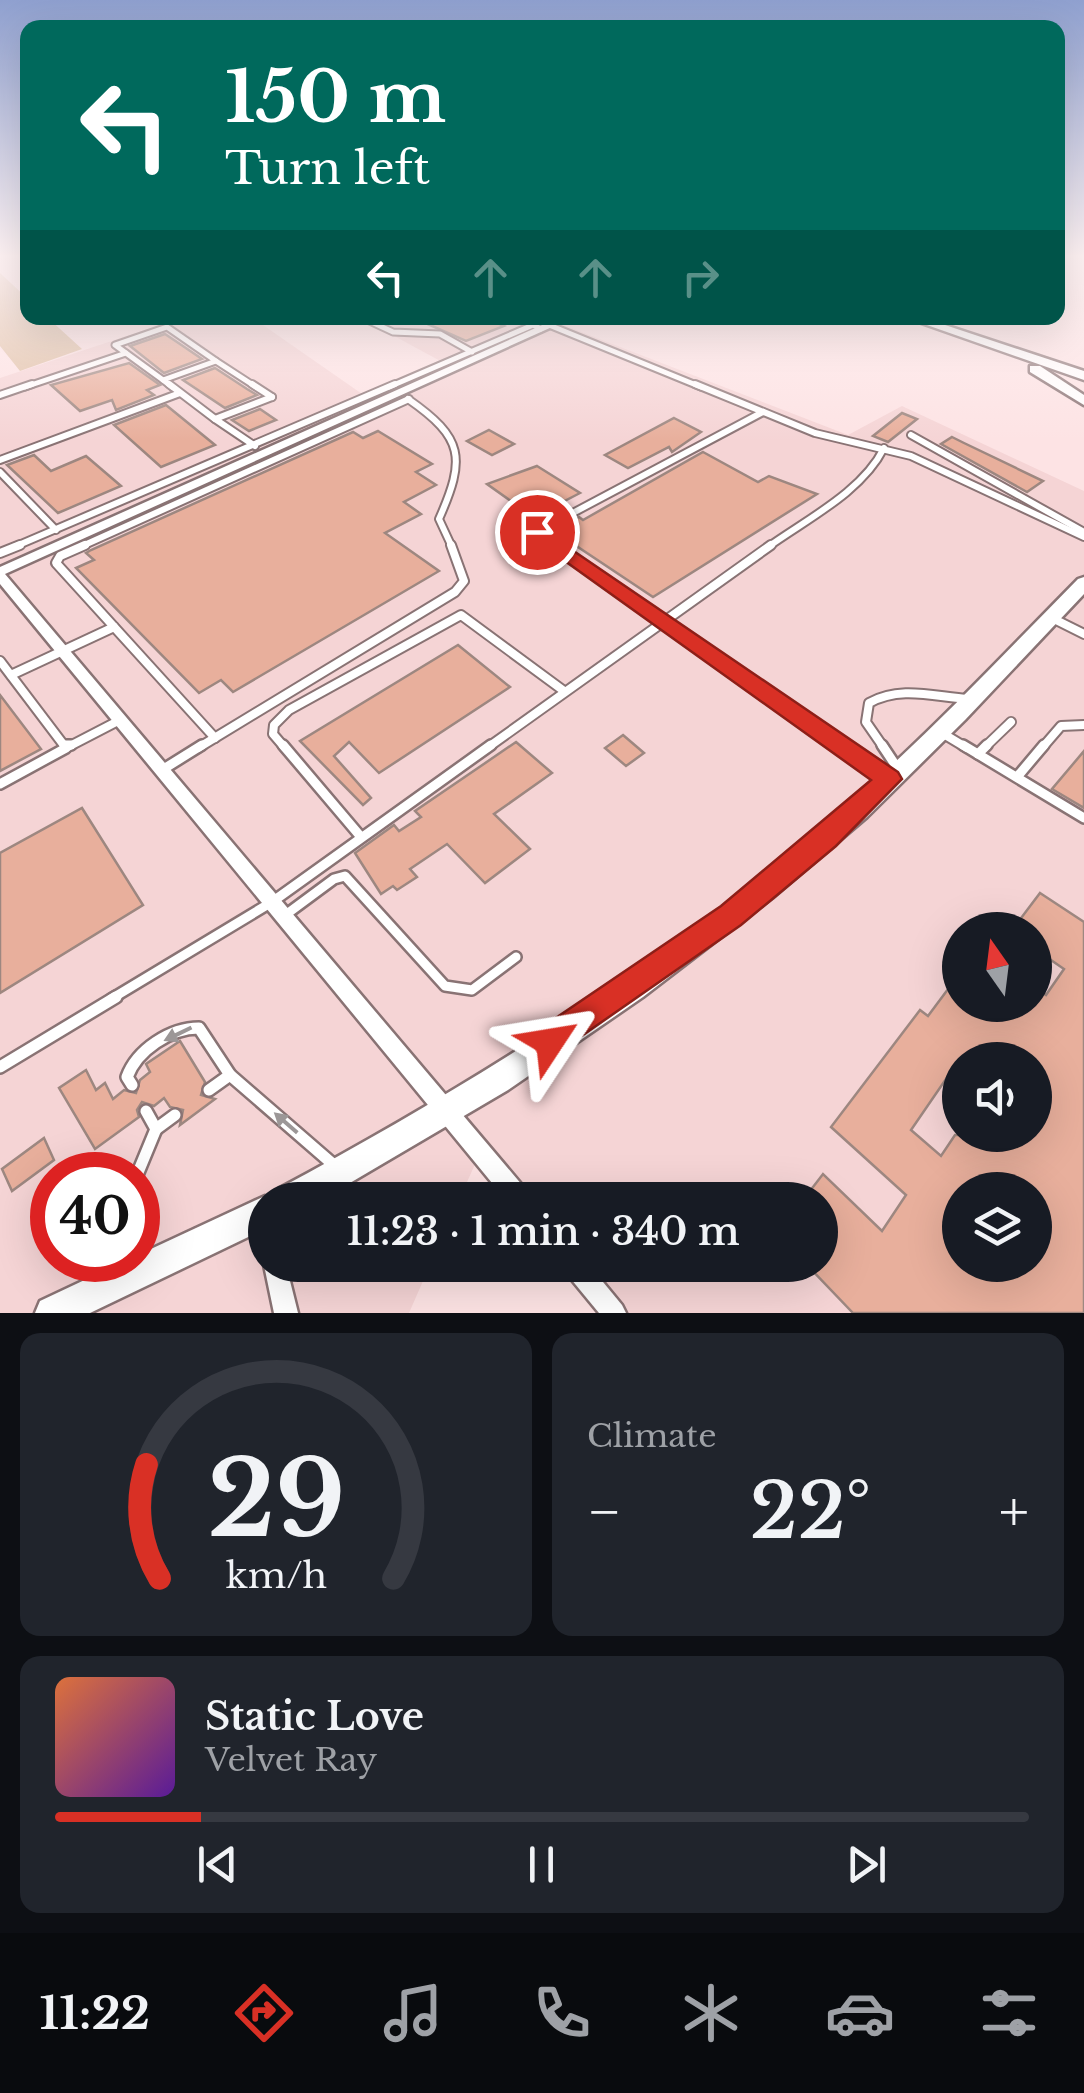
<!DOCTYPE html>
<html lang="en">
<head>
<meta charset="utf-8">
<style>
  body { margin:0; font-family:"Libre Baskerville",serif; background:#20242c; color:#f1f3f6; height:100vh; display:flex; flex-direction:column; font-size:38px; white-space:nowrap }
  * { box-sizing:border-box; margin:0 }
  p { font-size:32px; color:#9ea1a6 }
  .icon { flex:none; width:55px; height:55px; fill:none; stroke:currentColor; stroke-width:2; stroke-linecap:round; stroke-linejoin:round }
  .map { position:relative; height:1313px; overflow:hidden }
  .sheet { display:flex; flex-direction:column; gap:20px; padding:20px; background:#0d0f14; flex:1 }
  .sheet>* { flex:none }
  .top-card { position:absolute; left:20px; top:20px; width:1045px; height:305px; border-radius:20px; box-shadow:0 10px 40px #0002; background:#00695c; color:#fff; overflow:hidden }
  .needle { width:65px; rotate:346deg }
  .buttons { position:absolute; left:942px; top:912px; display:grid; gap:20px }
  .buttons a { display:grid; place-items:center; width:110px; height:110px; border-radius:50%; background:#171b24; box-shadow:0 10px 40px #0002; font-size:50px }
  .speed { position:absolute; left:30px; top:1152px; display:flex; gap:20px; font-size:50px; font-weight:700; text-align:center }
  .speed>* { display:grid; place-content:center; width:130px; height:130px; border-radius:50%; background:#171b24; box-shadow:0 10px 40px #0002; line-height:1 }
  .speed .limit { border:15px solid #d22; background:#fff; color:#111 }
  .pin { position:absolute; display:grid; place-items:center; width:85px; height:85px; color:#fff; margin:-42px; border:5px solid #fff; border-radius:50%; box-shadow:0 2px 10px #0007 }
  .me { position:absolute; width:110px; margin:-55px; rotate:57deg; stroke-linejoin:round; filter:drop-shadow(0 0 8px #0008) }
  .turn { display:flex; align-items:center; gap:35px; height:210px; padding:0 40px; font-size:45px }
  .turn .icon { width:130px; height:130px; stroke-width:2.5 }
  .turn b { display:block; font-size:70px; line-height:85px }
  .lanes { display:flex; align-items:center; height:95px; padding:0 40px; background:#0003; justify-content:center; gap:50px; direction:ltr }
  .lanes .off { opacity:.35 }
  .big { font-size:75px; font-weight:600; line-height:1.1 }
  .sheet .card { flex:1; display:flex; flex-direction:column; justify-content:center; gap:15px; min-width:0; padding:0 35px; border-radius:20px; background:#20242c }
  .sheet .dial { align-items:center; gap:0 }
  .dial svg { height:260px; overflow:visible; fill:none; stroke:#363941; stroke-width:7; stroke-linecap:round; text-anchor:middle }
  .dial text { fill:#f1f3f6; stroke:none }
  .song { display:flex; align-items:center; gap:30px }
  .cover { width:120px; height:120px; border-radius:15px; background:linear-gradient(135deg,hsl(20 70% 55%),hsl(270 70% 35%)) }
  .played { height:10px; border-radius:5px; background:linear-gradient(90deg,#d93025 15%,#363941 15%) }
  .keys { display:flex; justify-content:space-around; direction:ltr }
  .heat { display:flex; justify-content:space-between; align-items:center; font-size:55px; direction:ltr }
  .sheet .tiles { flex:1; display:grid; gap:20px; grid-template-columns:1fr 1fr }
  .card:last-child { grid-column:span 2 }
  .trip { position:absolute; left:248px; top:1182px; width:590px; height:100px; border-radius:50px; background:#171b24; box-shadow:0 10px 40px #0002; font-weight:600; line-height:100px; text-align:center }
  .tab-bar { display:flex; height:160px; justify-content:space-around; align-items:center; background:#090b0e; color:#9ea1a6 }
  .tab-bar .icon { width:70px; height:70px }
  .tab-bar .on { color:#d93025 }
  .tab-bar b { font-size:45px; color:#f1f3f6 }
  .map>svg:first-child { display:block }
</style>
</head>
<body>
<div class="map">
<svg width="1084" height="1313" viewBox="0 0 1084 1313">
  <rect width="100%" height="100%" fill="#fde3e4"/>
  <path fill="#f5d4d5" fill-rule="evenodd" d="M181,318H253L365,396L444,363L361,318H545L848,435L902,406L1084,491V1313H614L574,1265H820V1200H520L480,1153L459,1200H265V1265H430L409,1313H0V378ZM960,930H1035V1005H960ZM960,1060H1035V1135H960ZM52,1175H138V1260H52ZM960,1190H1035V1265H960Z"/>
  <path fill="#dfbfa3" d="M0,273L27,298L28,318H48L82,349L20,371L0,346Z"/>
  <g fill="#e8af9c" stroke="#9d8780" stroke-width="2.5" fill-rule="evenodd">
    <path d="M414,318H487L504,326L466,341Z"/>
    <path d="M165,334L177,342L202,359L164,373L130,346Z"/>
    <path d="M129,363L160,385L147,390L154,395L116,410L112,400L80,411L51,385Z"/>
    <path d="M215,368L247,389L257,395L225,408L183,380Z"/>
    <path d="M166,405L215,445L161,467L114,425Z"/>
    <path d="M260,409L276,420L249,431L232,420Z"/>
    <path d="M902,413L917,419L888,442L873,436Z"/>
    <path d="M674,418L701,432L672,452L669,447L628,468L605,455Z"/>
    <path d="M489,430L514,444L492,455L467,441Z"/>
    <path d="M378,431L432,464L416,472L436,485L404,502L421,514L385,533L439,571L233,692L221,680L199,693L76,568L94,560L86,553L91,550L353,432L363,438Z"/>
    <path d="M952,437L964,443L1043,481L1027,492L941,444Z"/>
    <path d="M703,452L758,482L769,476L817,494L653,597L554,531L579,517L583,520Z"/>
    <path d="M34,455L51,471L86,456L121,486L58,513L7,465Z"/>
    <path d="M537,466L580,493L559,504L566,509L532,526L516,515L525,511L487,484Z"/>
    <path d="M458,645L510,687L379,773L349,742L334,756L371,798L363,805L300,741Z"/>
    <path d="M0,695L41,749L0,771Z"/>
    <path d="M623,735L644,753L626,766L605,748Z"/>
    <path d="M516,742L552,773L494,814L530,849L485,883L447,844L410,869L417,877L397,890L393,886L381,894L355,853L394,825L399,831L421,817L415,811Z"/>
    <path d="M1084,751V808L1052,789Z"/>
    <path d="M82,808L143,905L0,993V853Z"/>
    <path d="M1040,893L1084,922V1313H853L807,1265H820V1200H803L823,1174L882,1231L906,1195L831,1127L920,1010L928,1016L960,973V1005H1035V988L1046,995L1064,969L1035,949V930H1012ZM959,1060H1035V1135H955L941,1156L911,1130ZM960,1190H1035V1265H960Z"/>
    <path d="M180,1041L205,1082L201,1095L215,1099L180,1125L183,1110L170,1107L164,1098L154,1106L142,1102L137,1110L139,1117L95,1149L59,1088L86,1070L96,1090L105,1083L113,1099L124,1090L136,1093L140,1080L150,1072L146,1064Z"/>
    <path d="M44,1138L54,1160L12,1191L2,1169Z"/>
  </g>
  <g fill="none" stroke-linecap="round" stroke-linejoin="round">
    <g stroke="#897374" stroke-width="9">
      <g id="lane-far4">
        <path d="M363,318L393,332L440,334L472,352"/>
        <path d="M549,325L701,387"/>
        <path d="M163,380L115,345L167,327L216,361"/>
        <path d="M25,387L126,353"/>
        <path d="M172,387L163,380L216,361L256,387"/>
        <path d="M389,387L533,325L541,329"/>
      </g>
    </g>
    <g stroke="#897374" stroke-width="10">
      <g id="lane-far3">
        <path d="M169,384L215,419"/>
        <path d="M252,384L272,397"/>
        <path d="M695,384L815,433L911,456L1084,537"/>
        <path d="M0,395L32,384"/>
        <path d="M408,399C464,438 466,458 439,519L452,547"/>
        <path d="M911,435L1084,532"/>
        <path d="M255,446L215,419L272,397"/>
        <path d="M0,460L180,393"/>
        <path d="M0,472L56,530"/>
        <path d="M14,547L395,384"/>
        <path d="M80,547L409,399"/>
        <path d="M559,547L537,532L763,412"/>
        <path d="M768,547C807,519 862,492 884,448"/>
      </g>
    </g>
    <g stroke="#897374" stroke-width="12">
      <g id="lane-far2">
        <path d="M85,545L60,556L56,563L215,738"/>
        <path d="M555,545L845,748"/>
        <path d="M0,553L20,545"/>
        <path d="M1052,618L1084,634"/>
        <path d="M0,661L66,748"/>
        <path d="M11,675L114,627"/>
        <path d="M942,733L967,748"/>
        <path d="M66,748L120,720"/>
        <path d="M198,748L455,592L464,581L451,545"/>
        <path d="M285,748L273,734L274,725L289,710L461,615L564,691"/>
        <path d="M487,748L771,545"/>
        <path d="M884,748L866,722L869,703C901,685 935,697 969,699"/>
        <path d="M984,748L1011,722"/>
        <path d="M1042,748L1061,726L1084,725"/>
      </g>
    </g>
    <g stroke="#897374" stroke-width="14">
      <g id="lane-far1">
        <path d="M64,745H71"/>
        <path d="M283,745L361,837"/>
        <path d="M841,745L889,779"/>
        <path d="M882,745L898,769"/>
        <path d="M963,745L1084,818"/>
        <path d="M978,754L987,745"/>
        <path d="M162,770L202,745"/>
        <path d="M1017,777L1044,745"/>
        <path d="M0,784L66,748"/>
        <path d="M284,916L334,879L345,876L445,986L472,990L516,957"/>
        <path d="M111,999L272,902L491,745"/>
      </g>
    </g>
    <g stroke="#897374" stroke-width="16">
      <g id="lane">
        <path d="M0,1067L116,997"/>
        <path d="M132,1085L127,1077C137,1050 170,1028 199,1028L230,1075L335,1166"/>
        <path d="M209,1090L230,1075"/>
        <path d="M156,1129L175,1115"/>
        <path d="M137,1175L156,1129L146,1111"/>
        <path d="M92,1284L102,1260"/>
      </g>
    </g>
    <g stroke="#897374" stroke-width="5">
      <g id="street">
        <path d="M549,322L553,325L552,327L5,574L528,1192L531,1200H506L0,584V567Z"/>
        <path d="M265,1261V1265H286L298,1313H274L264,1265Z"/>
        <path d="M563,1265H589L622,1305L626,1313H599L566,1273Z"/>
      </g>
    </g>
    <g stroke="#897374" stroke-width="5">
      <g id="secondary">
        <path d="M907,318H924L1084,371V380Z"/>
        <path d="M1030,366H1040L1084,395V405L1030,372Z"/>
        <path d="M1084,577V594L965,720L867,817L772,898L643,997L508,1090L321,1200H265V1229L90,1313H35L40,1301L127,1260H138V1255L254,1201L265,1196L273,1199L278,1189C481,1080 677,956 850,803C930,733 1003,655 1078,579Z"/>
      </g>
    </g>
    <use href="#lane-far4" stroke="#fff" stroke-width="5"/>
    <use href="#lane-far3" stroke="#fff" stroke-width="6"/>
    <use href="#lane-far2" stroke="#fff" stroke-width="8"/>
    <use href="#lane-far1" stroke="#fff" stroke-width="9"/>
    <use href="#lane" stroke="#fff" stroke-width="11"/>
    <use href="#street" fill="#fff" fill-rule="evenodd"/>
    <use href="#secondary" fill="#fff" fill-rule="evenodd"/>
  </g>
  <defs><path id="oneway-solid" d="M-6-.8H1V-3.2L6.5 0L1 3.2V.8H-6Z" transform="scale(2.5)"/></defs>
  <g fill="#9c9797">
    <use href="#oneway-solid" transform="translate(178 1034) rotate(154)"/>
    <use href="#oneway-solid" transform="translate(286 1123) rotate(-139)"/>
  </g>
  <linearGradient id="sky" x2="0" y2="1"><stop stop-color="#8fa0cf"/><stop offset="0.58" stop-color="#fef2f3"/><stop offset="1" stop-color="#fef2f3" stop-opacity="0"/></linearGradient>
  <rect width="1084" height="441" fill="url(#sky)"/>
  <path fill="#d93025" stroke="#8d1f18" stroke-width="2.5" d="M537,526L898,772L902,779L836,846L741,925L550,1058L538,1053L533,1042L538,1030L721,906L871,780L530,536V527Z"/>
</svg>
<div class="buttons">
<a><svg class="needle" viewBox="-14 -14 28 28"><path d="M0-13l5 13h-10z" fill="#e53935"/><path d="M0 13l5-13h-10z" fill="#9ea1a6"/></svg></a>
<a><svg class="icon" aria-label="sound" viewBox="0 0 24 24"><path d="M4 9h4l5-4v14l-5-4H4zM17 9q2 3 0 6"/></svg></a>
<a><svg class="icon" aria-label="layers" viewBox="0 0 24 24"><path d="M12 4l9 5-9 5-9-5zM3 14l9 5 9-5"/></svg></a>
</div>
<div class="speed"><div class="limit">40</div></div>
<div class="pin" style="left:537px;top:532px;background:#d93025"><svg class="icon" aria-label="arrive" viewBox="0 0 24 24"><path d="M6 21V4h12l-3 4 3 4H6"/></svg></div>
<svg class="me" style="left:550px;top:1042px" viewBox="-20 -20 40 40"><path d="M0-17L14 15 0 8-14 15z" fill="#d93025" stroke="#fff" stroke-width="4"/></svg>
<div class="trip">11:23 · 1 min · 340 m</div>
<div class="top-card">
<div class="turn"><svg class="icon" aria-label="left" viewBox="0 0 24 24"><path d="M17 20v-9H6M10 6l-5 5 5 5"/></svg><div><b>150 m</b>Turn left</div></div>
<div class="lanes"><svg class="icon" aria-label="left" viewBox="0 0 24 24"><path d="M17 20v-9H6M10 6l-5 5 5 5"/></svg><svg class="icon off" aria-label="ahead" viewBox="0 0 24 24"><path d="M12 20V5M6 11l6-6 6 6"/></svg><svg class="icon off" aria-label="ahead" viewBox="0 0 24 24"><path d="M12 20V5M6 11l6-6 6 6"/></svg><svg class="icon off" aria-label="right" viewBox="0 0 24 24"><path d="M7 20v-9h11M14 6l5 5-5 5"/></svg></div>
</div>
</div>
<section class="sheet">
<div class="tiles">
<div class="card dial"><svg viewBox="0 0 100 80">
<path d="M14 69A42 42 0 1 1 86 69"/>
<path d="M14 69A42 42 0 0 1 10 34" stroke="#d93025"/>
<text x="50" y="56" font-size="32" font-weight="700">29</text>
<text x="50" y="72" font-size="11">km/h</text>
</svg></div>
<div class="card"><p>Climate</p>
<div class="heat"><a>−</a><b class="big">22°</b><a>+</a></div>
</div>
<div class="card">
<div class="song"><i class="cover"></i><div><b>Static Love</b><p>Velvet Ray</p></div></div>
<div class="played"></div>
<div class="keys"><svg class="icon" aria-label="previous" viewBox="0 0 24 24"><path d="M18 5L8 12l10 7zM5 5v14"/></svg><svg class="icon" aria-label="pause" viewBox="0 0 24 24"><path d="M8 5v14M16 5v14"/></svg><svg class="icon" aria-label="next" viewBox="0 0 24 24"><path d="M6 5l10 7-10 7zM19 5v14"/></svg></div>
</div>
</div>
</section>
<nav class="tab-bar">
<b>11:22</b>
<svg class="icon on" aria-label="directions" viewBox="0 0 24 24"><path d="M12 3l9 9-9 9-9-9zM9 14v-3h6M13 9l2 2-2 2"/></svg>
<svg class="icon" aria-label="music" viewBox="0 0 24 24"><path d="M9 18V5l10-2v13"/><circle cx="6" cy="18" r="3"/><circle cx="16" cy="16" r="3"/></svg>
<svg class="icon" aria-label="phone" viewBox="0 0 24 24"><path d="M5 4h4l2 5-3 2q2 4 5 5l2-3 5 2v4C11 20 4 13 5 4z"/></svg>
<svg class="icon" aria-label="climate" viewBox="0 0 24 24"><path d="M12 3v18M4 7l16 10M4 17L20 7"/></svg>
<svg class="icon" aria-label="car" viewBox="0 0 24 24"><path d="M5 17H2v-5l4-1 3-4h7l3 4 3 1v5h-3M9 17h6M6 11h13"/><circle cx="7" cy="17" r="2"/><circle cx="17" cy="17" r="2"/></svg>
<svg class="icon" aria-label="filters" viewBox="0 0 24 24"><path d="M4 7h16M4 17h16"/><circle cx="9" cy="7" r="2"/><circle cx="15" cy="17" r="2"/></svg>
</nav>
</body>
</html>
